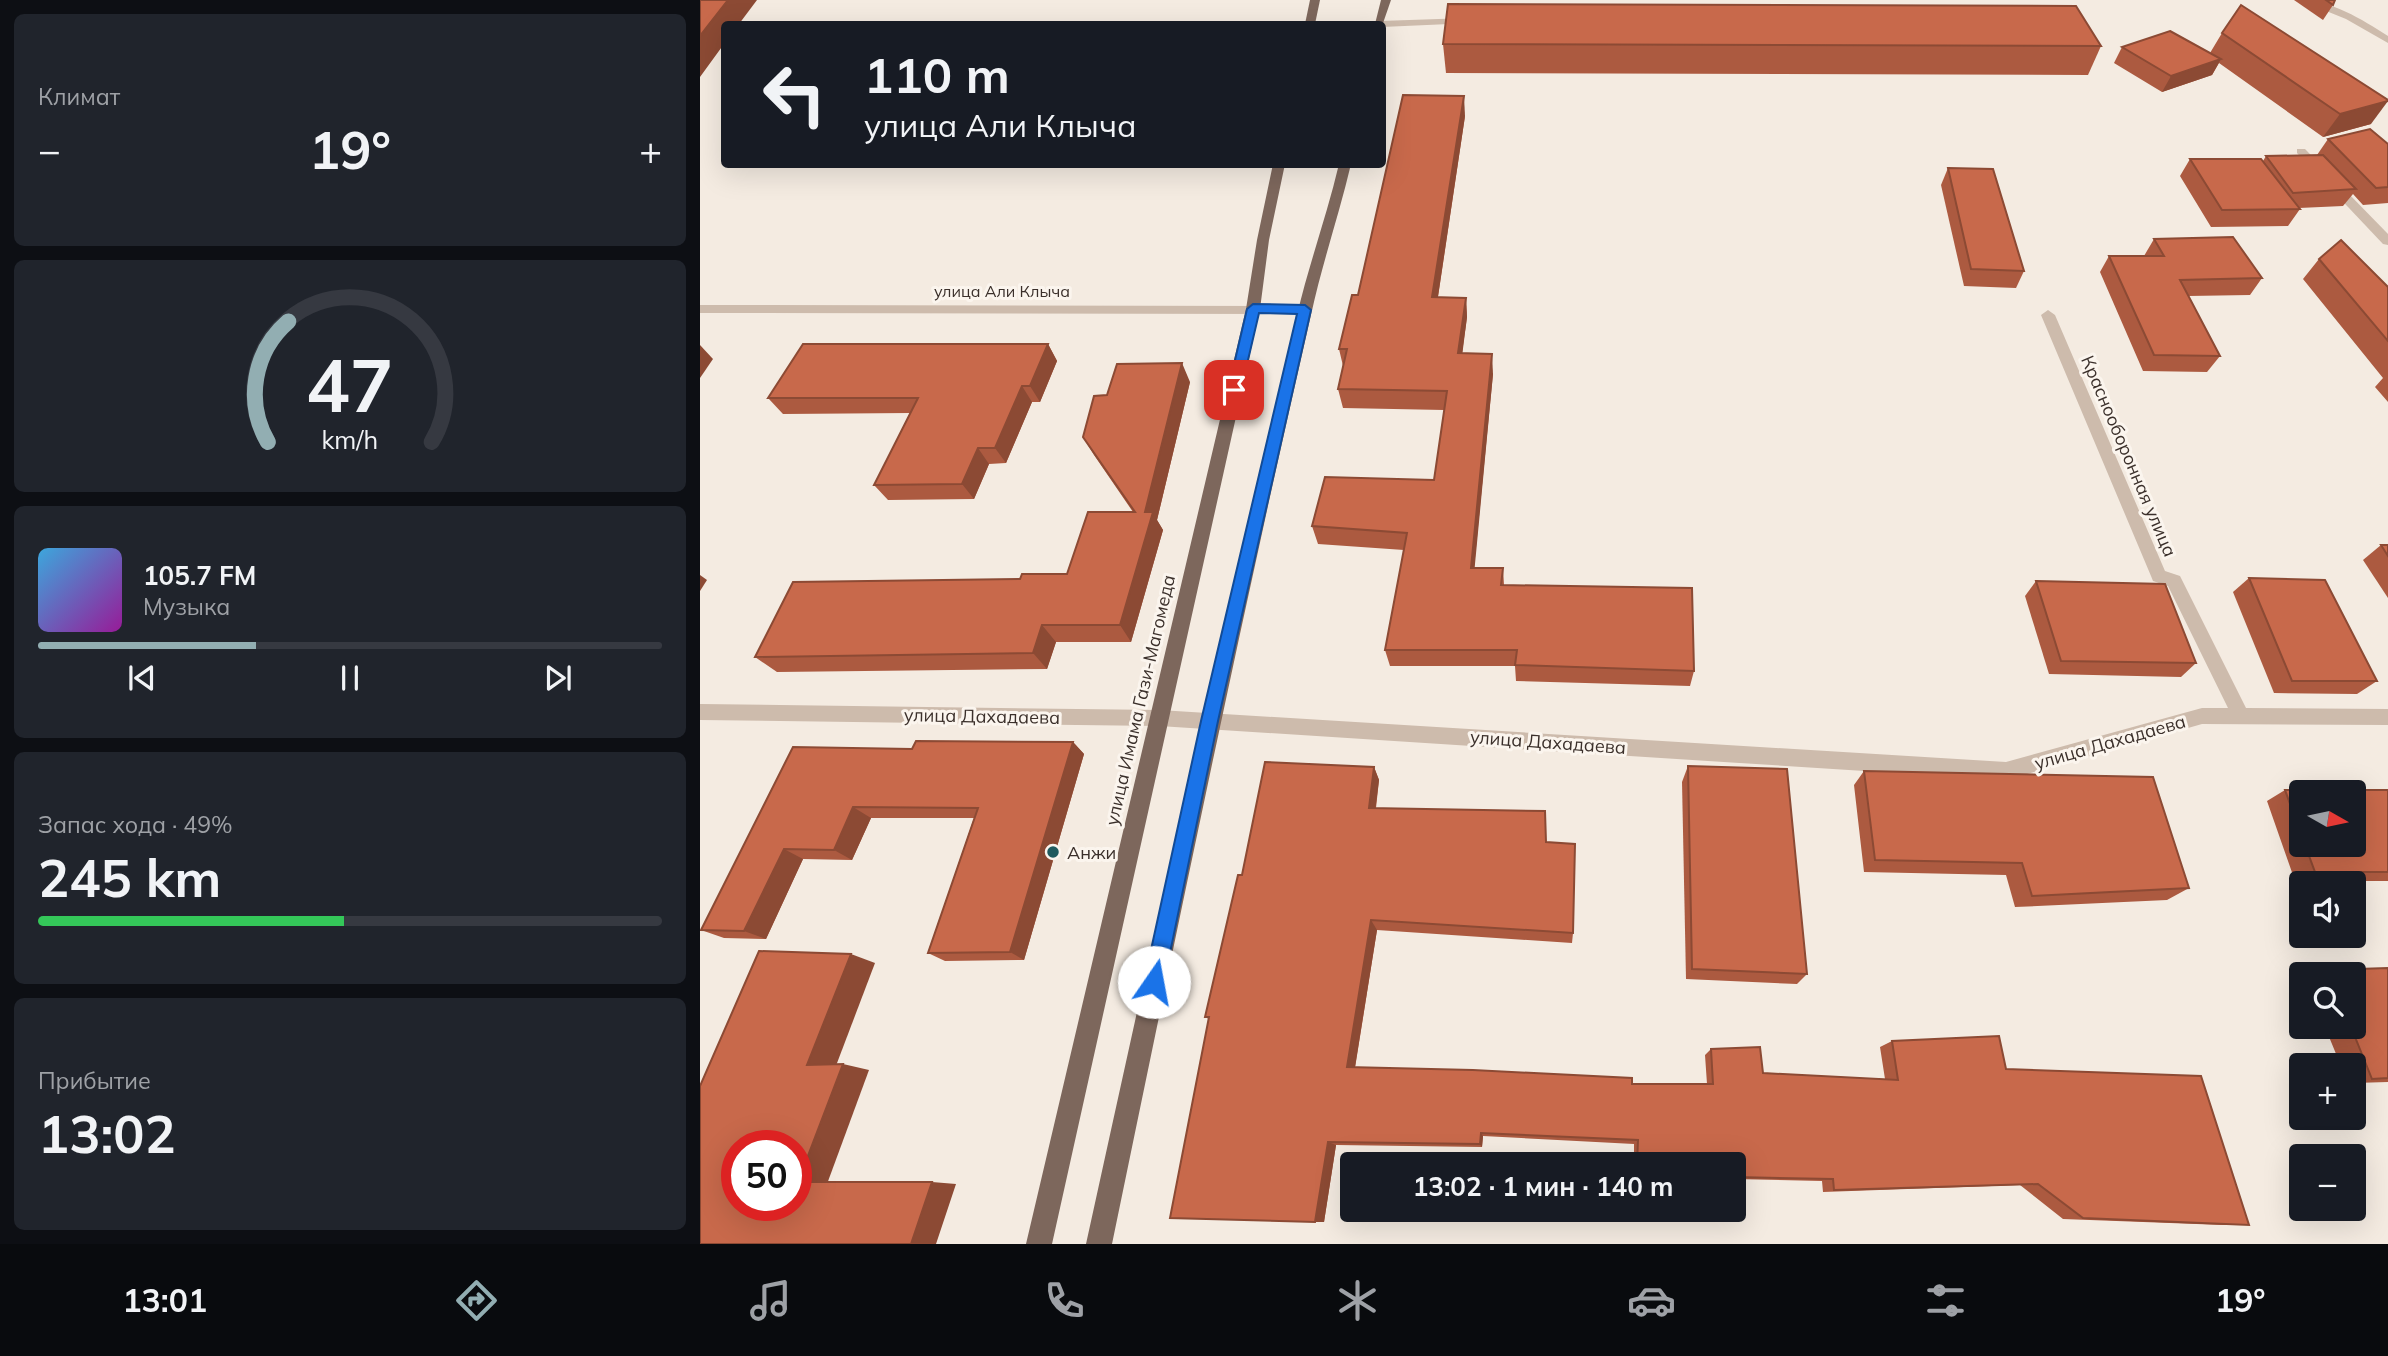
<!DOCTYPE html>
<html lang="ru">
<head>
<meta charset="utf-8">
<style>
  body { margin:0; font-family:Mulish,sans-serif; background:#20242c; color:#f1f3f6; height:100vh; display:flex; flex-direction:column; font-size:26px; white-space:nowrap }
  * { box-sizing:border-box; margin:0 }
  p { font-size:23px; color:#9ea1a6 }
  .icon { flex:none; width:38px; height:38px; fill:none; stroke:currentColor; stroke-width:2; stroke-linecap:round; stroke-linejoin:round }
  .map { position:relative; flex:1; overflow:hidden }
  .side { display:flex; flex-direction:column; gap:14px; padding:14px; background:#0d0f14; width:700px }
  .side>* { flex:none }
  .guide { position:absolute; left:21px; top:21px; width:665px; height:147px; border-radius:7px; box-shadow:0 7px 28px #0002; background:#171b24; color:#f1f3f6; overflow:hidden }
  .needle { width:46px; rotate:99deg }
  .buttons { position:absolute; left:1589px; top:780px; display:grid; gap:14px }
  .buttons a { display:grid; place-items:center; width:77px; height:77px; border-radius:7px; background:#171b24; box-shadow:0 7px 28px #0002; font-size:35px }
  .speed { position:absolute; left:21px; top:1130px; display:flex; gap:14px; font-size:35px; font-weight:700; text-align:center }
  .speed>* { display:grid; place-content:center; width:91px; height:91px; border-radius:50%; background:#171b24; box-shadow:0 7px 28px #0002; line-height:1 }
  .speed .limit { border:10px solid #d22; background:#fff; color:#111 }
  .pin { position:absolute; display:grid; place-items:center; width:60px; height:60px; color:#fff; margin:-30px; border-radius:14px; box-shadow:0 4px 10px #0006 }
  .me { position:absolute; width:77px; margin:-38px; rotate:12deg; stroke-linejoin:round; filter:drop-shadow(0 0 5px #0008) }
  .turn { display:flex; align-items:center; gap:24px; height:147px; padding:0 28px; font-size:32px }
  .turn .icon { width:91px; height:91px; stroke-width:2.5 }
  .turn b { display:block; font-size:49px; line-height:60px }
  .big { font-size:52px; font-weight:700; line-height:1.1 }
  .side .tile { flex:1; display:flex; flex-direction:column; justify-content:center; gap:10px; min-width:0; padding:0 24px; border-radius:10px; background:#20242c }
  .side .dial { align-items:center; gap:0 }
  .dial svg { height:182px; overflow:visible; fill:none; stroke:#363941; stroke-width:7; stroke-linecap:round; text-anchor:middle }
  .dial text { fill:#f1f3f6; stroke:none }
  .song { display:flex; align-items:center; gap:21px }
  .cover { width:84px; height:84px; border-radius:10px; background:linear-gradient(135deg,hsl(200 70% 55%),hsl(300 70% 35%)) }
  .played { height:7px; border-radius:4px; background:linear-gradient(90deg,#92aeb2 35%,#363941 35%) }
  .keys { display:flex; justify-content:space-around; direction:ltr }
  .heat { display:flex; justify-content:space-between; align-items:center; font-size:38px; direction:ltr }
  .charge { height:10px; border-radius:5px; background:linear-gradient(90deg,#34c759 49%,#363941 0) }
  .trip { position:absolute; left:640px; top:1152px; width:406px; height:70px; border-radius:7px; background:#171b24; box-shadow:0 7px 28px #0002; font-weight:700; line-height:70px; text-align:center }
  .menu { display:flex; height:112px; justify-content:space-around; align-items:center; background:#090b0e; color:#9ea1a6 }
  .menu .icon { width:49px; height:49px }
  .menu .active { color:#92aeb2 }
  .menu b { font-size:32px; color:#f1f3f6 }
  main { display:flex; flex:1; min-height:0 }
  .map>svg:first-child { display:block }
</style>
</head>
<body>
<main>
<section class="side">
<div class="tile"><p>Климат</p>
<div class="heat"><a>−</a><b class="big">19°</b><a>+</a></div>
</div>
<div class="tile dial"><svg viewBox="0 0 100 80">
<path d="M14 69A42 42 0 1 1 86 69"/>
<path d="M14 69A42 42 0 0 1 23 16" stroke="#92aeb2"/>
<text x="50" y="56" font-size="32" font-weight="700">47</text>
<text x="50" y="72" font-size="11">km/h</text>
</svg></div>
<div class="tile">
<div class="song"><i class="cover"></i><div><b>105.7 FM</b><p>Музыка</p></div></div>
<div class="played"></div>
<div class="keys"><svg class="icon" aria-label="previous" viewBox="0 0 24 24"><path d="M18 5L8 12l10 7zM5 5v14"/></svg><svg class="icon" aria-label="pause" viewBox="0 0 24 24"><path d="M8 5v14M16 5v14"/></svg><svg class="icon" aria-label="next" viewBox="0 0 24 24"><path d="M6 5l10 7-10 7zM19 5v14"/></svg></div>
</div>
<div class="tile"><p>Запас хода · 49%</p><b class="big">245 km</b><div class="charge"></div></div>
<div class="tile"><p>Прибытие</p><b class="big">13:02</b></div>
</section>
<div class="map">
<svg width="1688" height="1244" viewBox="0 0 1688 1244">
  <rect width="100%" height="100%" fill="#f4ebe1"/>
  <g fill="none" stroke-linecap="round" stroke-linejoin="round">
    <g fill="#cdbbac" fill-rule="evenodd">
      <path d="M1599,0C1632,0 1661,19 1688,36V43L1646,19Z"/>
      <path d="M768,18L772,19V23L682,27V24H675L680,21Z"/>
      <path d="M1597,149H1605L1688,234V245L1683,244L1597,153Z"/>
      <path d="M0,305L605,306L612,310L605,314L0,313Z"/>
      <path d="M1348,310L1355,315L1465,571L1480,576L1546,708L1688,709V725L1502,724L1306,780L459,726L0,720V704L459,710L1306,762L1502,708H1528L1468,586L1453,581L1451,576L1341,315Z"/>
    </g>
    <g fill="#7d675c" fill-rule="evenodd">
      <path d="M610,0H620L615,24H605Z"/>
      <path d="M681,0H691L682,26L675,24Z"/>
      <path d="M573,164H585L569,240L560,309L352,1244H326L546,309L557,240Z"/>
      <path d="M639,164H651C639,215 622,264 611,315C540,624 476,934 412,1244H386C454,934 522,624 597,315C609,264 627,215 639,164Z"/>
    </g>
  </g>
  <g fill="#ac5a40" fill-rule="evenodd">
    <path d="M1594,0H1635L1633,5L1623,20Z"/>
    <path d="M1522,33L1671,124L1623,137L1519,63L1512,75L1462,92L1414,63L1422,47L1510,53Z"/>
    <path d="M743,44L1401,46L1388,75L746,73Z"/>
    <path d="M765,116L738,297L766,298L767,317L762,353L793,374L774,568H803L804,585L994,671L990,686L816,681L815,666H690L685,650L704,550L618,544L612,526L734,480L744,410L643,408L638,389L643,366L639,349L658,295Z"/>
    <path d="M1628,139L1688,144V203L1663,205L1653,194L1643,206L1599,208L1600,209L1588,226L1511,227L1480,176L1490,159L1563,161L1566,156L1617,155Z"/>
    <path d="M1248,168L1324,271L1316,288L1264,286L1241,185Z"/>
    <path d="M1454,239L1562,278L1550,295L1488,296L1520,356L1507,372L1443,371L1400,272L1409,256H1444Z"/>
    <path d="M1619,259L1688,287V402L1675,387L1683,378L1603,279Z"/>
    <path d="M348,344L357,361L340,402H332L306,463L289,464L274,499L188,500L174,485L210,413L83,414L68,398Z"/>
    <path d="M490,382L457,520L463,530L431,642H356L347,669L77,672L55,657L320,579L367,574L433,512L394,455L383,437L407,395Z"/>
    <path d="M1681,545H1688V598L1663,560Z"/>
    <path d="M1549,578L1677,681L1657,694L1574,693L1533,592Z"/>
    <path d="M1336,581L1496,663L1481,677L1349,674L1325,596Z"/>
    <path d="M373,742L384,754L324,960L245,961L228,953L274,818H171L152,860L103,859L66,939L24,938L1,930L93,747L212,749Z"/>
    <path d="M988,766L1107,974L1097,984L986,979L982,782Z"/>
    <path d="M674,767L679,780L676,808L846,842L873,933L872,943L677,930L655,1068L932,1084H1007L1005,1055L1011,1049L1063,1073L1185,1079L1180,1047L1192,1041L1306,1069L1549,1225H1523L1363,1219L1320,1185L1123,1192L1122,1181L1034,1179V1164H934V1144L783,1136L782,1147L636,1145L624,1222L509,1019L505,1017L542,875Z"/>
    <path d="M1164,771L1489,888L1467,900L1315,907L1306,875L1164,872L1154,785Z"/>
    <path d="M1585,790H1688V881H1595L1567,801ZM1601,793L1654,845H1601Z"/>
    <path d="M1688,968V1082L1654,1083V1066H1641L1625,1027H1654V975H1613L1628,970Z"/>
  </g>
  <g fill="#8c4a34">
    <path d="M28,0H57L39,24H24V44L0,77V36Z"/>
    <path d="M1521,59L1512,75L1462,92L1471,76Z"/>
    <path d="M764,96L765,116L735,316L732,297Z"/>
    <path d="M1688,101L1671,124L1623,137L1640,114Z"/>
    <path d="M766,298L767,317L760,372L758,353Z"/>
    <path d="M348,344L357,361L340,402L330,386Z"/>
    <path d="M0,345L13,359L0,378Z"/>
    <path d="M792,354L793,374L773,585L771,568Z"/>
    <path d="M482,363L490,382L457,520L463,530L431,642L420,625L445,512Z"/>
    <path d="M322,386L332,402L306,463L295,448Z"/>
    <path d="M278,448L289,464L274,499L262,484Z"/>
    <path d="M0,575L7,580L0,591Z"/>
    <path d="M342,625L356,642L347,669L333,653Z"/>
    <path d="M373,742L384,754L324,960L310,952Z"/>
    <path d="M674,767L679,780L674,820L669,808Z"/>
    <path d="M153,807L171,818L152,860L134,850Z"/>
    <path d="M84,849L103,859L66,939L44,931Z"/>
    <path d="M671,920L677,930L654,1073L647,1067Z"/>
    <path d="M151,954L175,963L134,1071L107,1065Z"/>
    <path d="M143,1064L169,1070L127,1184L98,1182Z"/>
    <path d="M781,1133L783,1136L782,1147L780,1144Z"/>
    <path d="M628,1142L636,1145L624,1222H615Z"/>
    <path d="M232,1182L256,1184L236,1244H211Z"/>
  </g>
  <g fill="#c8694b" stroke="#8c4a34" stroke-width="2" fill-rule="evenodd">
    <path d="M0,0H28L0,36Z"/>
    <path d="M1626,0H1635L1633,5Z"/>
    <path d="M748,4L1376,6L1401,46L743,44Z"/>
    <path d="M1541,5L1688,100V101L1640,114L1522,33Z"/>
    <path d="M1470,31L1521,59L1471,76L1422,47Z"/>
    <path d="M703,95L764,96L732,297L766,298L758,353L792,354L771,568H803L801,585L992,588L994,671L815,665L817,650H685L707,533L612,526L625,477L734,480L747,391L638,389L647,349H639L652,295H658Z"/>
    <path d="M1670,129L1688,144V187L1676,188L1628,139Z"/>
    <path d="M1623,155L1656,189L1593,193L1566,156Z"/>
    <path d="M1490,159H1561L1600,209L1522,210Z"/>
    <path d="M1248,168L1293,169L1324,271L1271,269Z"/>
    <path d="M1533,237L1562,278L1480,280L1520,356L1454,355L1409,256H1464L1454,239Z"/>
    <path d="M1641,240L1688,287V341L1619,259Z"/>
    <path d="M103,344H348L330,386H322L295,448H278L262,484L174,485L218,398H68Z"/>
    <path d="M482,363L445,512H453L420,625H342L333,653L55,657L93,582L320,579L322,574H367L388,512H435L383,437L394,396L407,395L417,364Z"/>
    <path d="M1681,545H1688V556Z"/>
    <path d="M1549,578L1625,580L1677,681H1592Z"/>
    <path d="M1336,581L1465,584L1496,663L1361,661Z"/>
    <path d="M216,741L373,742L310,952L228,953L278,808L153,807L134,850L84,849L44,931L1,930L93,747L212,749Z"/>
    <path d="M565,762L674,767L669,808L845,811L846,842L875,844L873,933L671,920L647,1067L773,1070L932,1078V1084H1013L1011,1049L1060,1047L1063,1073L1198,1080L1192,1041L1299,1036L1306,1069L1501,1076L1549,1225L1383,1218L1338,1184L1134,1190L1133,1179L1034,1177V1164H937L938,1140L781,1133L780,1144L628,1142L615,1222L470,1218L509,1017H505L538,875H542Z"/>
    <path d="M988,766L1087,769L1107,974L992,969Z"/>
    <path d="M1164,771L1453,777L1489,888L1332,896L1322,863L1175,860Z"/>
    <path d="M1585,790H1688V872H1615L1605,845H1654V793H1601V834Z"/>
    <path d="M59,951L151,954L107,1065L143,1064L98,1182H232L211,1244H0V1086ZM37,1146H96V1206H37Z"/>
    <path d="M1688,968V1078L1672,1079L1651,1027H1654V975H1629L1628,970Z"/>
  </g>
  <path fill="#1a73e8" stroke="#114b97" stroke-width="2" d="M553,304L605,305L611,310L518,721L464,982L461,989L454,992L447,989L444,982L501,721L597,314L559,313L541,390L534,395L528,390L547,309Z"/>
  <circle fill="#1f5a5e" stroke="#fbf5ee" stroke-width="2.5" cx="353" cy="852" r="7"/>
  <g text-anchor="middle" dominant-baseline="central" stroke-width="6" stroke-linejoin="round" paint-order="stroke">
    <g font-size="16" fill="#3b302b" stroke="#fbf5ee">
      <text x="302" y="291">улица Али Клыча</text>
    </g>
    <g font-size="18" fill="#3b302b" stroke="#fbf5ee">
      <text transform="translate(1429 456) rotate(67)">Краснооборонная улица</text>
      <text transform="translate(440 700) rotate(-77)">улица Имама Гази-Магомеда</text>
      <text transform="translate(282 716) rotate(1)">улица Дахадаева</text>
      <text transform="translate(848 742) rotate(4)">улица Дахадаева</text>
      <text transform="translate(1410 742) rotate(-16)">улица Дахадаева</text>
    </g>
    <g font-size="18" fill="#3b302b" stroke="#fbf5ee" text-anchor="start">
      <text x="367" y="852">Анжи</text>
    </g>
  </g>
</svg>
<div class="buttons">
<a><svg class="needle" viewBox="-14 -14 28 28"><path d="M0-13l5 13h-10z" fill="#e53935"/><path d="M0 13l5-13h-10z" fill="#9ea1a6"/></svg></a>
<a><svg class="icon" aria-label="sound" viewBox="0 0 24 24"><path d="M4 9h4l5-4v14l-5-4H4zM17 9q2 3 0 6"/></svg></a>
<a><svg class="icon" aria-label="search" viewBox="0 0 24 24"><circle cx="10" cy="10" r="6"/><path d="M15 15l6 6"/></svg></a>
<a>+</a>
<a>−</a>
</div>
<div class="speed"><div class="limit">50</div></div>
<div class="pin" style="left:534px;top:390px;background:#d93025"><svg class="icon" aria-label="arrive" viewBox="0 0 24 24"><path d="M6 21V4h12l-3 4 3 4H6"/></svg></div>
<svg class="me" style="left:454px;top:982px" viewBox="-20 -20 40 40"><circle r="19" fill="#fff"/><path d="M0-13L10 11 0 6-10 11z" fill="#1a73e8"/></svg>
<div class="trip">13:02 · 1 мин · 140 m</div>
<div class="guide">
<div class="turn"><svg class="icon" aria-label="left" viewBox="0 0 24 24"><path d="M17 20v-9H6M10 6l-5 5 5 5"/></svg><div><b>110 m</b>улица Али Клыча</div></div>
</div>
</div>
</main>
<nav class="menu">
<b>13:01</b>
<svg class="icon active" aria-label="directions" viewBox="0 0 24 24"><path d="M12 3l9 9-9 9-9-9zM9 14v-3h6M13 9l2 2-2 2"/></svg>
<svg class="icon" aria-label="music" viewBox="0 0 24 24"><path d="M9 18V5l10-2v13"/><circle cx="6" cy="18" r="3"/><circle cx="16" cy="16" r="3"/></svg>
<svg class="icon" aria-label="phone" viewBox="0 0 24 24"><path d="M5 4h4l2 5-3 2q2 4 5 5l2-3 5 2v4C11 20 4 13 5 4z"/></svg>
<svg class="icon" aria-label="climate" viewBox="0 0 24 24"><path d="M12 3v18M4 7l16 10M4 17L20 7"/></svg>
<svg class="icon" aria-label="car" viewBox="0 0 24 24"><path d="M5 17H2v-5l4-1 3-4h7l3 4 3 1v5h-3M9 17h6M6 11h13"/><circle cx="7" cy="17" r="2"/><circle cx="17" cy="17" r="2"/></svg>
<svg class="icon" aria-label="filters" viewBox="0 0 24 24"><path d="M4 7h16M4 17h16"/><circle cx="9" cy="7" r="2"/><circle cx="15" cy="17" r="2"/></svg>
<b>19°</b>
</nav>
</body>
</html>
